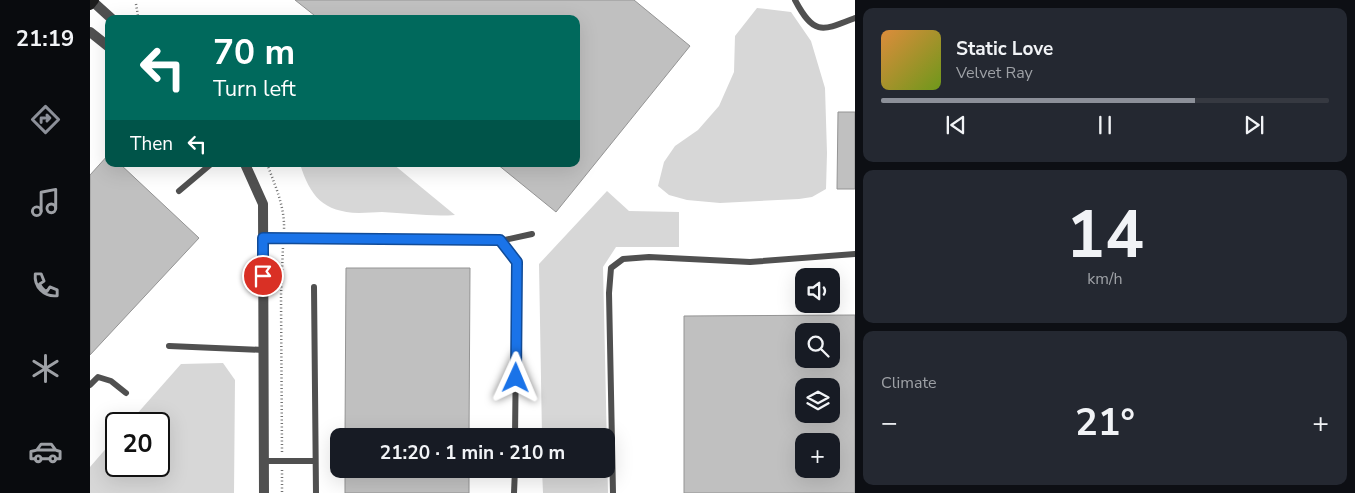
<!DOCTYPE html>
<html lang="en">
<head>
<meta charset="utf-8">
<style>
  body { margin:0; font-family:"Nunito Sans",sans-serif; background:#242831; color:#f1f3f6; height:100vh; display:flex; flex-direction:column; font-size:19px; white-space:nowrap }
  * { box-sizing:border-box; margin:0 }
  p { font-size:16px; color:#9ea1a6 }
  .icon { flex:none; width:28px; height:28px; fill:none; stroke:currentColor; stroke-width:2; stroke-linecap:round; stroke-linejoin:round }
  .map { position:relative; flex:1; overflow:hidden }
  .drawer { display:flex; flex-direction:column; gap:8px; padding:8px; background:#0d0f14; width:500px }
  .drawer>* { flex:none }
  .guide { position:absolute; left:15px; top:15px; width:475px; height:152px; border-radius:10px; box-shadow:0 5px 20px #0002; background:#00695c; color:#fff; overflow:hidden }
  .fabs { position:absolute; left:705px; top:268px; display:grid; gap:10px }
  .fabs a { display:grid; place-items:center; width:45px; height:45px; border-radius:10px; background:#171b24; box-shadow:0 5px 20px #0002; font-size:25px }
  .speed { position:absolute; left:15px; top:412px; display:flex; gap:10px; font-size:25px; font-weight:700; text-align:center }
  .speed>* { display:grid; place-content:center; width:65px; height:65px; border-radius:50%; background:#171b24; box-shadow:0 5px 20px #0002; line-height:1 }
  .speed .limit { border:2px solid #111; border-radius:8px; background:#fff; color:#111 }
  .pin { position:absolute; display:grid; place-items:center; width:42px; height:42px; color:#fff; margin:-21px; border:2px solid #fff; border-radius:50%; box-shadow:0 1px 5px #0007 }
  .me { position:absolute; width:55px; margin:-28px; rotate:1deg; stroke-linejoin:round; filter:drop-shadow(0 0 4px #0008) }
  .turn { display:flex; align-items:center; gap:18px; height:105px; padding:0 25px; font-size:22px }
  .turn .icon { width:65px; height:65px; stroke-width:2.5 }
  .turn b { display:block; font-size:35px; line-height:42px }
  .then { display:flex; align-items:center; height:48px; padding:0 25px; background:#0003; gap:10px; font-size:19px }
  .big { font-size:38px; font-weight:700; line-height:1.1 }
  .drawer .widget { flex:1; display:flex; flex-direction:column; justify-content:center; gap:8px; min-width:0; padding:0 18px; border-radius:10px; background:#242831 }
  .drawer .dial { align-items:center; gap:0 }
  .dial b { font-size:65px; line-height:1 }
  .song { display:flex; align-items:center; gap:15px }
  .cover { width:60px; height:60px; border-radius:8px; background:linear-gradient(135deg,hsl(30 70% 55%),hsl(80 70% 35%)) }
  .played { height:5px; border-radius:2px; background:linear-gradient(90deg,#8c9099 70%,#363941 70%) }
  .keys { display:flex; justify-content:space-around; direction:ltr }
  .heat { display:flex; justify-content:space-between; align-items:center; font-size:28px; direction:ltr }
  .trip { position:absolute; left:240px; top:428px; width:285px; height:50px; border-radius:10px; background:#171b24; box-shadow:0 5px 20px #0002; font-weight:700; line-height:50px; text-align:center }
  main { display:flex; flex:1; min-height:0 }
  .tab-bar { display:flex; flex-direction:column; width:90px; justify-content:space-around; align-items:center; background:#090b0e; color:#9ea1a6 }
  .tab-bar .icon { width:35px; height:35px }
  .tab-bar .active { color:#8c9099 }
  .tab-bar b { font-size:22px; color:#f1f3f6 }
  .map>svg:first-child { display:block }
</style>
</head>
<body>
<main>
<nav class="tab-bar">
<b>21:19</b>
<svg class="icon active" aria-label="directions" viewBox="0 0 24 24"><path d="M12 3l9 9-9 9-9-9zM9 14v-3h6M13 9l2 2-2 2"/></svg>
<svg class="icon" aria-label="music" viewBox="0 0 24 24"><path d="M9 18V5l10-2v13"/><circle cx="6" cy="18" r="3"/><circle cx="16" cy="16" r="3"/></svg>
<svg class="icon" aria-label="phone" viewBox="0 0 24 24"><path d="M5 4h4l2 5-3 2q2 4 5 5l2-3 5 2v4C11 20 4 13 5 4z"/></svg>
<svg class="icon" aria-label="climate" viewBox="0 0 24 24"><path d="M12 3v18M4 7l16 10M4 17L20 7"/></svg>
<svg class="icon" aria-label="car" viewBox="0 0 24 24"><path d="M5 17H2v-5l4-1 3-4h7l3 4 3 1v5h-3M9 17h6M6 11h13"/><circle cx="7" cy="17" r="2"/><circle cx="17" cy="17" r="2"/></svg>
</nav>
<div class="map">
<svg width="765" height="493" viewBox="0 0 765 493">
  <rect width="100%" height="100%" fill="#fff"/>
  <g fill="#d7d7d7">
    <path d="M667,8L701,12L721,41L735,88L737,153L736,189L722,197L709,199L630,203L597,200L579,195L568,186L574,162L585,146L608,130L629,106L644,72L645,36Z"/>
    <path d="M210,164H303L365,215C341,217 317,213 292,212C285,212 277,213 269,213C233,212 220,196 210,164Z"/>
    <path d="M517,191L539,211L589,212V247H526L513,267L518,493H453L452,469H516V436H452L449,264Z"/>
    <path d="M133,363L145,380L144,493H0V467L26,437V466H69V424H38L91,364Z"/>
  </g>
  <g fill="#c0c0c0" stroke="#949494" fill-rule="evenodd">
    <path d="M205,0H544L600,46L466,212L407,164H486V19H229Z"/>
    <path d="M748,112H765V189H747Z"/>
    <path d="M19,154V164H30L109,238L0,355V175Z"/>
    <path d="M256,268H380L379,436H255Z"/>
    <path d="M765,315V493H594V316ZM714,331H741V359H714ZM714,386H741V414H714ZM714,441H741V469H714Z"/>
    <rect x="255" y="469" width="124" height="24"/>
  </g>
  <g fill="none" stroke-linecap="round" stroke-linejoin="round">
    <g stroke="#727272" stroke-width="2.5" stroke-dasharray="1 2.5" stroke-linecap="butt">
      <path d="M46,4L48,16L52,19"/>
      <path d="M177,164C185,185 195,207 194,230"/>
      <path d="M192,452L191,295L193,247"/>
      <path d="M192,470V493"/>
    </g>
    <g stroke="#505050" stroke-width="6">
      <path d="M705,0C724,36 732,31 765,18"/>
      <path d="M89,191L121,164"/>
      <path d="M173,238L410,241L442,234"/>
      <path d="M410,241L427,261L425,436"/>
      <path d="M224,287L226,493"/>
      <path d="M79,346L174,350"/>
      <path d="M0,385L8,377L21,381L36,393"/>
      <path d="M174,461H225"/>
      <path d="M424,493L425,469"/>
      <path d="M523,493L519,293L521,268L533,259L559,257L660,262L765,254"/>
    </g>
    <g stroke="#505050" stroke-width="10">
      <path d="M1,0L22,19"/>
      <path d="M0,32L19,47"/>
      <path d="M155,164L173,204L174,493"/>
    </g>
    <path stroke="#1d1d1d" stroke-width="10" d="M0,5L4,0"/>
  </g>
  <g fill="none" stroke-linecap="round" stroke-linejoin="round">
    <g stroke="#114b97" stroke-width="12">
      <path id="route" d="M173,276V238L410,240L427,262L426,378"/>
    </g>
    <use href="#route" stroke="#1a73e8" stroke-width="9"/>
  </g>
</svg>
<div class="fabs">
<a><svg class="icon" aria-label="sound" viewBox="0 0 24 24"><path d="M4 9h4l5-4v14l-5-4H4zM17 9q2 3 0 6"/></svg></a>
<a><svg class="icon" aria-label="search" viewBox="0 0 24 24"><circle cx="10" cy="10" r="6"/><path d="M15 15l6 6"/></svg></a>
<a><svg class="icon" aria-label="layers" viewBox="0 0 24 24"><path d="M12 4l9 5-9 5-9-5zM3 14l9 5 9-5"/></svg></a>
<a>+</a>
</div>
<div class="speed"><div class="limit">20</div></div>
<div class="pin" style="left:173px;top:276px;background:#d93025"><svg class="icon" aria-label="arrive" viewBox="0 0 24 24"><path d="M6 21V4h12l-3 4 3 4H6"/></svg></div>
<svg class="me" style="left:426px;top:378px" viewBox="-20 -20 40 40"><path d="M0-17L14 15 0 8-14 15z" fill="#1a73e8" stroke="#fff" stroke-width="4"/></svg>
<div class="trip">21:20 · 1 min · 210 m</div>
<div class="guide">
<div class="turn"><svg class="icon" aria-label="left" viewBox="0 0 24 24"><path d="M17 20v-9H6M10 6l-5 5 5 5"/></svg><div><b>70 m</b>Turn left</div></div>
<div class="then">Then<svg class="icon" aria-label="left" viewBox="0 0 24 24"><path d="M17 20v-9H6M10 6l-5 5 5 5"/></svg></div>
</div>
</div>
<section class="drawer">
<div class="widget">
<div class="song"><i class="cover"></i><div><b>Static Love</b><p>Velvet Ray</p></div></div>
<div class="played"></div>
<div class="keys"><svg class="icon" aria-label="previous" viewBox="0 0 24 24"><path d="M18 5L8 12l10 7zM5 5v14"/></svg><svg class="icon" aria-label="pause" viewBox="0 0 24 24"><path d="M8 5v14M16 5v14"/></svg><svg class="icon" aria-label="next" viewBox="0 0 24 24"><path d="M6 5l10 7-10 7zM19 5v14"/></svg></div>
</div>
<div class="widget dial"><b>14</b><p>km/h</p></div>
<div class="widget"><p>Climate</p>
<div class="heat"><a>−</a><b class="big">21°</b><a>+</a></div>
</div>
</section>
</main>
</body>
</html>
